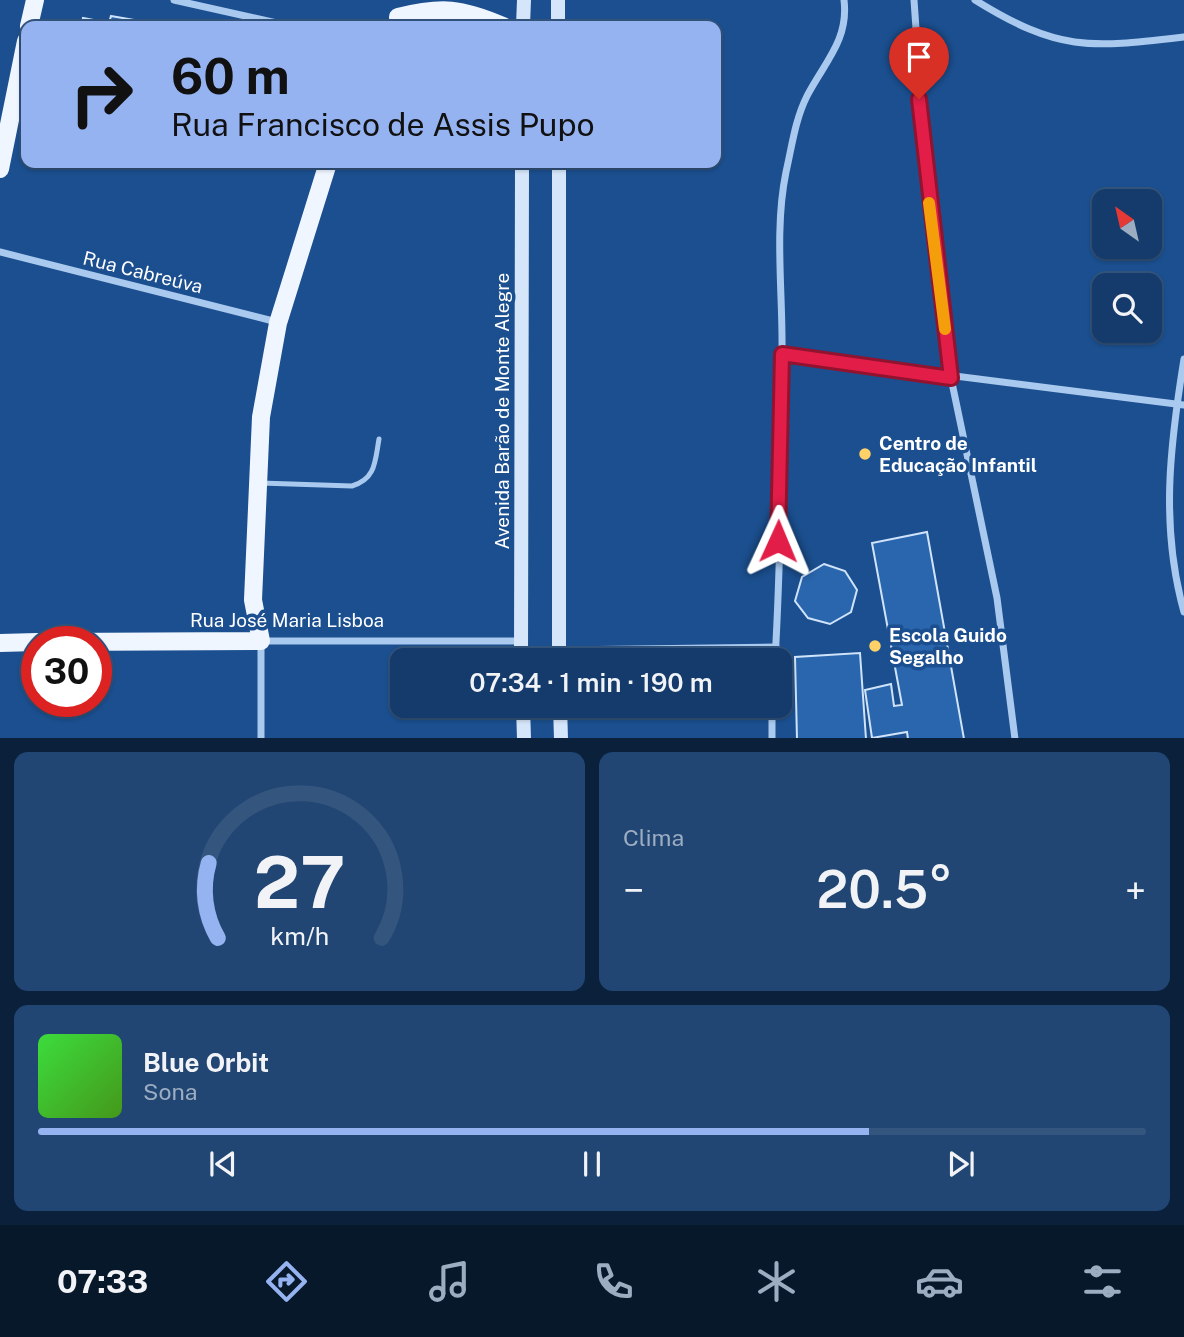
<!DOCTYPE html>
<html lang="pt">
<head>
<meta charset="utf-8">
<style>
  body { margin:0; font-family:"Public Sans",sans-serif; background:#214673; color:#f1f3f6; height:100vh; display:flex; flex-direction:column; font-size:26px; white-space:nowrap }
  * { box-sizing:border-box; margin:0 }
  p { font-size:23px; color:#9dadc1 }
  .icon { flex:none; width:38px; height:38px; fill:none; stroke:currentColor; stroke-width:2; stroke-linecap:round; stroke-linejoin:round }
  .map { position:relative; height:738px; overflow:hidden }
  .sheet { display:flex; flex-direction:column; gap:14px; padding:14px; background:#0b203b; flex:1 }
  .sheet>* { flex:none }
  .guide { position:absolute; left:21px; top:21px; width:700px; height:147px; border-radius:14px; box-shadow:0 2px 5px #0004,0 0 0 2px #33557e; background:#95b2f1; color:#111; overflow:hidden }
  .needle { width:46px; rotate:326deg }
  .tools { position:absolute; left:1092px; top:189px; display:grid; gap:14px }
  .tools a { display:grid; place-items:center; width:70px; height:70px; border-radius:14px; background:#143b6b; box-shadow:0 2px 5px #0004,0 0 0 2px #33557e; font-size:35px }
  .speed { position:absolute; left:21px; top:626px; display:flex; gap:14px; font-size:35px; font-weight:700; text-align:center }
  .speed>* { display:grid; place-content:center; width:91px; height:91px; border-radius:50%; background:#143b6b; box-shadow:0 2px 5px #0004,0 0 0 2px #33557e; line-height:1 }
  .speed .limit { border:10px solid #d22; background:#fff; color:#111 }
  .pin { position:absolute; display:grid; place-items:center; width:60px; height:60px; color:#fff; margin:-72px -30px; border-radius:50% 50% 50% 0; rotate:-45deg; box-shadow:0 0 7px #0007 }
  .pin .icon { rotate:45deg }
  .me { position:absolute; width:77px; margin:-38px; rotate:1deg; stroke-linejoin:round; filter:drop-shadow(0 0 5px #0008) }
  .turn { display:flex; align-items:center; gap:24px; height:147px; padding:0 35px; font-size:32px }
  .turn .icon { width:91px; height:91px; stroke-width:2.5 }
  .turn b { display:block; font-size:49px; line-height:60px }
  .big { font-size:52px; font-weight:600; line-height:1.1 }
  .sheet .card { flex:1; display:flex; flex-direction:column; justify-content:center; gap:10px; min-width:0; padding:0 24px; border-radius:14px; background:#214673 }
  .sheet .dial { align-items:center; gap:0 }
  .dial svg { height:182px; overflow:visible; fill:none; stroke:#33557e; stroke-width:7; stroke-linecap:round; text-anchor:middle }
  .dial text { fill:#f1f3f6; stroke:none }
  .song { display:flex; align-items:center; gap:21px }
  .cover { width:84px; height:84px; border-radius:10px; background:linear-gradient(135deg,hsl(120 70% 55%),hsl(100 70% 35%)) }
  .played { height:7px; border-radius:4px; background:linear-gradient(90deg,#95b2f1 75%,#33557e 75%) }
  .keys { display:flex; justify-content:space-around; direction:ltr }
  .heat { display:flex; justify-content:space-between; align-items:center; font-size:38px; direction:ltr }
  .sheet .tiles { flex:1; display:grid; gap:14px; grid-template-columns:1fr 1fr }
  .card:last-child { grid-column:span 2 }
  .trip { position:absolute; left:390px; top:648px; width:402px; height:70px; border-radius:14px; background:#143b6b; box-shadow:0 2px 5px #0004,0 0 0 2px #33557e; font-weight:600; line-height:70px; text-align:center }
  .dock { display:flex; height:112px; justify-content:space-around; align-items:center; background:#08182b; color:#9dadc1 }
  .dock .icon { width:49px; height:49px }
  .dock .active { color:#95b2f1 }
  .dock b { font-size:32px; color:#f1f3f6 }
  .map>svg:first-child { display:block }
</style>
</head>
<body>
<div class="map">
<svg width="1184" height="739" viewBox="0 0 1184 739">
  <rect width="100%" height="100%" fill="#1b4f8f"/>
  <g fill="#2a66ad" stroke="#cfe3fa" stroke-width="2">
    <path d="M111,16L169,26H81L83,18L109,23Z"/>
    <path d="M927,532L964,739H908L907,732L872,738L865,690L891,684L894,706L902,705L872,543Z"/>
    <path d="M824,564L845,571L857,590L851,612L830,624L808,618L795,601L802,577Z"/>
    <path d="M860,653L866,739H797L795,657Z"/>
  </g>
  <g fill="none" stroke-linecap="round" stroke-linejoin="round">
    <path stroke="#a9c9ee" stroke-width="5" d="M260,483L352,486C376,479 375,461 379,439"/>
    <g stroke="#a9c9ee" stroke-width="7">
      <path d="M174,0L290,26"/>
      <path d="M914,0L927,187L951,378L997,598L1015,739"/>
      <path d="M975,0C1059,52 1089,48 1184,37"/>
      <path d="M0,252L277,322"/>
      <path d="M782,354L1184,405"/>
      <path d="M1184,359C1170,445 1160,526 1184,612"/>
      <path d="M560,650L776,647"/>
      <path d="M775,660C781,558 782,454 782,352C783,294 774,230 786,172C792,146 795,120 807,96C824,63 849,40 844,0"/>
      <path d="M261,739V641H521"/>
      <path d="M772,739V705"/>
    </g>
    <g stroke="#d6e6fa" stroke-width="14">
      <path d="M558,0V26"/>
      <path d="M523,26L524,0"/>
      <path d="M559,163V660"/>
      <path d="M521,660L522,163"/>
      <path d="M523,705L524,739"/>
      <path d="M560,705L561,739"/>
    </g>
    <g stroke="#f0f6ff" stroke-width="18">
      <path d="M398,17C442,6 461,8 503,26"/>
      <path d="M29,26L35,0"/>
      <path d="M0,169L26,41"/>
      <path d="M53,642L261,641L253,600L261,417L278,323L328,163"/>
      <path d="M0,643L37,642"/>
    </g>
  </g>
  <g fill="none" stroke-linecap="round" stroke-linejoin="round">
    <g stroke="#92132f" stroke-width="18">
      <path id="route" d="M778,541L782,354L951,378L919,99"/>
    </g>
    <use href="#route" stroke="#e11d48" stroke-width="12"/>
    <path stroke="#f59e0b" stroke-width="12" d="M929,203L945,329"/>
  </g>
  <g fill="#ffd166" stroke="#1b4f8f" stroke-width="2.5">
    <circle cx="865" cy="454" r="7"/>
    <circle cx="875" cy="646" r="7"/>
  </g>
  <g text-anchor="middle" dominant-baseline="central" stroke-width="7" stroke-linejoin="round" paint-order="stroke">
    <g font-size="19" fill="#fff" stroke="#1b4f8f">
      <text transform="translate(143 272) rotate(14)">Rua Cabreúva</text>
      <text transform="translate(502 411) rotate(-90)">Avenida Barão de Monte Alegre</text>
      <text x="287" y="620">Rua José Maria Lisboa</text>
    </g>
    <g font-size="19" font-weight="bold" fill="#fff" stroke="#1b4f8f" text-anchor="start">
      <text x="879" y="443">Centro de<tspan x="879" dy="22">Educação Infantil</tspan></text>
      <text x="889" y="635">Escola Guido<tspan x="889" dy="22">Segalho</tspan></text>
    </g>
  </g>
</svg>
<div class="tools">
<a><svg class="needle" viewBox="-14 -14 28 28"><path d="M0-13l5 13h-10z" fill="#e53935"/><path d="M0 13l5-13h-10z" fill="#9dadc1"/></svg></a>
<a><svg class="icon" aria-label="search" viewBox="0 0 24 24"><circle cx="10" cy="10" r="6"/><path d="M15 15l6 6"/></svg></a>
</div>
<div class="speed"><div class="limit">30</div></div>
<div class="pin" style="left:919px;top:99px;background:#d93025"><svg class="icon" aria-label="arrive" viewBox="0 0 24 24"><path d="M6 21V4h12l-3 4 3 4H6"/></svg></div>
<svg class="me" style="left:778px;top:541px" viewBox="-20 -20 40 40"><path d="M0-17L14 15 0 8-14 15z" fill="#e11d48" stroke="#fff" stroke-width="4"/></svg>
<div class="trip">07:34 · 1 min · 190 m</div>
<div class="guide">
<div class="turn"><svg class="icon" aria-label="right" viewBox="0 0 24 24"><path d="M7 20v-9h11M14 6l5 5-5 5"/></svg><div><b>60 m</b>Rua Francisco de Assis Pupo</div></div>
</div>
</div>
<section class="sheet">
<div class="tiles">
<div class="card dial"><svg viewBox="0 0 100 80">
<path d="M14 69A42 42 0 1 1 86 69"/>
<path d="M14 69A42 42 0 0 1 10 36" stroke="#95b2f1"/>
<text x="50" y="56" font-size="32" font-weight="700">27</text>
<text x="50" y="72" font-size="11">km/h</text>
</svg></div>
<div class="card"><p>Clima</p>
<div class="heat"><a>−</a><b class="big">20.5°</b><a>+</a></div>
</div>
<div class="card">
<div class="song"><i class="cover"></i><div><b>Blue Orbit</b><p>Sona</p></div></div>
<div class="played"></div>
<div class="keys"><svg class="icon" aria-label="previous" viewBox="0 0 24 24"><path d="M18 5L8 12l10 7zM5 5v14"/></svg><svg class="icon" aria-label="pause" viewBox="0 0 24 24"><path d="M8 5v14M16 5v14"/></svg><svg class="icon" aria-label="next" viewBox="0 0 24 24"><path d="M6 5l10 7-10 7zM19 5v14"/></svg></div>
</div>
</div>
</section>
<nav class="dock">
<b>07:33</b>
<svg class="icon active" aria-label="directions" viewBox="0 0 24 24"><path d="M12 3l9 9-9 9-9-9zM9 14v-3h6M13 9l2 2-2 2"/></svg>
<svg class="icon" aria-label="music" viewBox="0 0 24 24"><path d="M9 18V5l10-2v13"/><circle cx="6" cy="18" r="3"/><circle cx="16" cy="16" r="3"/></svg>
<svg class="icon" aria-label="phone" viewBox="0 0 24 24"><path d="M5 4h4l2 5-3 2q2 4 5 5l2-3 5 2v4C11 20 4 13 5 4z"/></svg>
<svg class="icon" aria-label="climate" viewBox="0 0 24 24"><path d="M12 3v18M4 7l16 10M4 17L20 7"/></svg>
<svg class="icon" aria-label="car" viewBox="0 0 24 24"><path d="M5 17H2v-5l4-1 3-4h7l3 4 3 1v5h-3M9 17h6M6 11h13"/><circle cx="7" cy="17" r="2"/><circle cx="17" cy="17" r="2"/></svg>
<svg class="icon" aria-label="filters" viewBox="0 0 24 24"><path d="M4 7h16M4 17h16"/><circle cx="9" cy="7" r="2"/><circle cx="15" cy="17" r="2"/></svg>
</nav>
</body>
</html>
